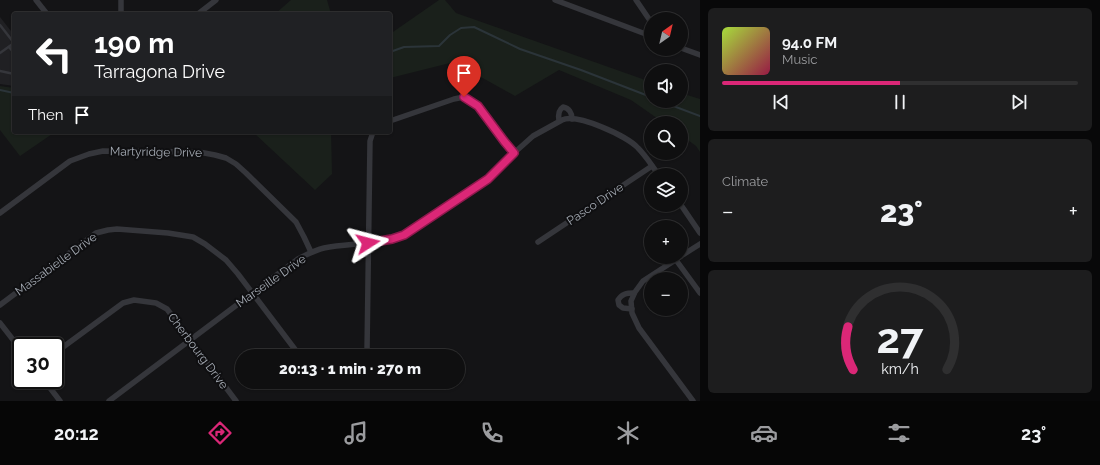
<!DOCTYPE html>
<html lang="en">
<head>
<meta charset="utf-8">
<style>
  body { margin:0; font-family:Raleway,sans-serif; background:#1d1d1e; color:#f1f3f6; height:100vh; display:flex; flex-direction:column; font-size:15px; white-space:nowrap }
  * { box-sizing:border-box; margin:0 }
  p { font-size:13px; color:#9b9c9f }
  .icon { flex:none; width:22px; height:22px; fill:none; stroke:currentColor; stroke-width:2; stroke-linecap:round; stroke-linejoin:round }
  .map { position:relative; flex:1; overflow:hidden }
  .drawer { display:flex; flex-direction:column; gap:8px; padding:8px; background:#080809; width:400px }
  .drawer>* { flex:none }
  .banner { position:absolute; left:12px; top:12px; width:380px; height:122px; border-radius:4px; box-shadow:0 1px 3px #0004,0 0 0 1px #2f2f30; background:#202124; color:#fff; overflow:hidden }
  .needle { width:26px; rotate:34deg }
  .tools { position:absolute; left:644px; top:12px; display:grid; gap:8px }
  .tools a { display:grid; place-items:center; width:44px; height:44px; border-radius:50%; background:#0f0f10; box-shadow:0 1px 3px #0004,0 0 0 1px #2f2f30; font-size:20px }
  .speed { position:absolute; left:12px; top:337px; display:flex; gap:8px; font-size:20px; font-weight:700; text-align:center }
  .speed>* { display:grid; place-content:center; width:52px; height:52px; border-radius:50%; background:#0f0f10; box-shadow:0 1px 3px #0004,0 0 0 1px #2f2f30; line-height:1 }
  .speed .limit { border:2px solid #111; border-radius:6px; background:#fff; color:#111 }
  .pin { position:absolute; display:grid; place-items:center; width:34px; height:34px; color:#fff; margin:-41px -17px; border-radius:50% 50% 50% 0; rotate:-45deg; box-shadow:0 0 4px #0007 }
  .pin .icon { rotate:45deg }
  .me { position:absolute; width:44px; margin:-22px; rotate:81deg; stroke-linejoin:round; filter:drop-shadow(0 0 3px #0008) }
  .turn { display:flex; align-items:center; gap:14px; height:84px; padding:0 16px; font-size:18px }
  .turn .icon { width:52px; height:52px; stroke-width:2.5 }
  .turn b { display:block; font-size:28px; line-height:34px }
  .then { display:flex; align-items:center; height:38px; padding:0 16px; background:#0003; gap:8px; font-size:15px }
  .big { font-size:30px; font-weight:800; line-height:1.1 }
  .drawer .card { flex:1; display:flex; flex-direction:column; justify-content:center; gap:6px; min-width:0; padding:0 14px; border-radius:6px; background:#1d1d1e }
  .drawer .dial { align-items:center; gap:0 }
  .dial svg { height:104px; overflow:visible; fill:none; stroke:#2f2f30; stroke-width:7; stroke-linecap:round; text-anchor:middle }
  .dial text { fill:#f1f3f6; stroke:none }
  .song { display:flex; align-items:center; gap:12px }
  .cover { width:48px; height:48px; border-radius:6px; background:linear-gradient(135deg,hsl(80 70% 55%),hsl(340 70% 35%)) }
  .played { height:4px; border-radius:2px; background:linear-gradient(90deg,#db2777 50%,#2f2f30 50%) }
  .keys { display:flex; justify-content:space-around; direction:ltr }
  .heat { display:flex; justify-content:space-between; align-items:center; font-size:22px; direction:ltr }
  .trip { position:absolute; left:235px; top:349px; width:230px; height:40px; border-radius:20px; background:#0f0f10; box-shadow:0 1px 3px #0004,0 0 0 1px #2f2f30; font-weight:800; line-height:40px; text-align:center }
  .dock { display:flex; height:64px; justify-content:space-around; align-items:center; background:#060606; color:#9b9c9f }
  .dock .icon { width:28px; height:28px }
  .dock .current { color:#db2777 }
  .dock b { font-size:18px; color:#f1f3f6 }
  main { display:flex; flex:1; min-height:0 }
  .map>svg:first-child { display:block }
</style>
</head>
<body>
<main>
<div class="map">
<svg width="700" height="401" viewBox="0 0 700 401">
  <rect width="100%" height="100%" fill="#141416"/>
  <path fill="#202023" d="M0,17L14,35V86L0,84Z"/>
  <g fill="#1a201b">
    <path d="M291,0H327L331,14H275Z"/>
    <path d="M439,0H445L456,13L651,82V101H681V93L700,99V152L696,146L681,135V123H664L631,100L559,70L515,96L454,62L390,78V34Z"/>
    <path d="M0,86L14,88V132H55L20,156L0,130Z"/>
    <path d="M253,132H331L332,174L315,190Z"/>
  </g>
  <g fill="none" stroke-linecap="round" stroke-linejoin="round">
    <g stroke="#2b3439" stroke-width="2">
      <path d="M390,52L404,47L439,46L450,35L461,28L474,27L520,49L581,70L651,97"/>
      <path d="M0,90L14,93"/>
      <path d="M660,101L700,116"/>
    </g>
    <g stroke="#35363b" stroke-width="2.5">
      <path d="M0,25L14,43L0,53"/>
      <path d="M9,47L14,53"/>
      <path d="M0,71L14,74"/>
    </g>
    <g stroke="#35363b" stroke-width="5.5">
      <path d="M36,0L47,14"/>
      <path d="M121,0V14"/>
      <path d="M555,0L651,36"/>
      <path d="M636,0L651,22"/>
      <path d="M198,14L216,0"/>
      <path d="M681,48L700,55"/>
      <path d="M390,121L454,99L464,97L478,106L504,141L514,153"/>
      <path d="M559,121C558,115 558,110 563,107C569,108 572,113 572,119"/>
      <path d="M681,205L700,233"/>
      <path d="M0,213L70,161L89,154L103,151L199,152L215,155L226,158L236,164L246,173L296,222L304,237L311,252"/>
      <path d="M538,242L652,166"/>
      <path d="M681,256L700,244"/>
      <path d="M680,257L643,281L635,292L631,301L632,313L639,328L693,401"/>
      <path d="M676,260L700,293"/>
      <path d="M0,305L96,233L108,230L117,229L168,233L193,237L205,244L226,260L238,274L300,356"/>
      <path d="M632,309L623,308L619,305L618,300C622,294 626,293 634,293"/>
      <path d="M0,323L21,350"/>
      <path d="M55,353L123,303L134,300L156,303L167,309L236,401"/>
      <path d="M366,356L367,351L370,141L373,132"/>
      <path d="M44,380L60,401"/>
      <path d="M323,382C330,385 336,384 343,382"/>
      <path d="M109,401L298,259C306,255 315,250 324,248C350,243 379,245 404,235L488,179L514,153L533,136L562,120C577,113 627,136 638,148C646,156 652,166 659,175"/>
    </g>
  </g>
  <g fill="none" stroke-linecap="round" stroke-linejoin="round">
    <g stroke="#8e194d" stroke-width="10">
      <path id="route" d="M368,243L392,239L404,235L488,179L514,153L504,141L478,106L464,97"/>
    </g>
    <use href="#route" stroke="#db2777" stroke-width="7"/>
  </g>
  <g text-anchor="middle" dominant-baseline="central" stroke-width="4" stroke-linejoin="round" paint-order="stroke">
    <g font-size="12" fill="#a6acb5" stroke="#0f0f11">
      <text transform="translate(156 152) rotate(1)">Martyridge Drive</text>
      <text transform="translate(595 204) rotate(-34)">Pasco Drive</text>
      <text transform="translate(56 264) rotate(-36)">Massabielle Drive</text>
      <text transform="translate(271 281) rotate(-35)">Marseille Drive</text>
      <text transform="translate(198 351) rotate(53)">Cherbourg Drive</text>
    </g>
  </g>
</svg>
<div class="tools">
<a><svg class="needle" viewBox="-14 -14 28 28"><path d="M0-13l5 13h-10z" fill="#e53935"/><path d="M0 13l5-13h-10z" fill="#9b9c9f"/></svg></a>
<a><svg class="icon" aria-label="sound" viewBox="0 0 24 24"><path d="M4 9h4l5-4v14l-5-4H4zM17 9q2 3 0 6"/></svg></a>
<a><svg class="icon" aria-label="search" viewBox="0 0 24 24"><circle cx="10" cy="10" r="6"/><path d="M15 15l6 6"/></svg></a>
<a><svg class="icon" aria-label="layers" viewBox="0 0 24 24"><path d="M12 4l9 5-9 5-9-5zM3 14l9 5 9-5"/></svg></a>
<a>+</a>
<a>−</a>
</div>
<div class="speed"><div class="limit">30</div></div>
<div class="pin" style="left:464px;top:97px;background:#d93025"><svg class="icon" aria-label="arrive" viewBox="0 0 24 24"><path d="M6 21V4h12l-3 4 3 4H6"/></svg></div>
<svg class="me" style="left:368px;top:243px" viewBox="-20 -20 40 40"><path d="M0-17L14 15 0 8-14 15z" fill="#db2777" stroke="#fff" stroke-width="4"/></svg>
<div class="trip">20:13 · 1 min · 270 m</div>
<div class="banner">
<div class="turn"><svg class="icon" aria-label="left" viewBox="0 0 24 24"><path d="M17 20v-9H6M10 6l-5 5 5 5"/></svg><div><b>190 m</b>Tarragona Drive</div></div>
<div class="then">Then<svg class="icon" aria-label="arrive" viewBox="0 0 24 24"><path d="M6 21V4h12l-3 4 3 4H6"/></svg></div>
</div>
</div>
<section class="drawer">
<div class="card">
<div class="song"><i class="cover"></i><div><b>94.0 FM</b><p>Music</p></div></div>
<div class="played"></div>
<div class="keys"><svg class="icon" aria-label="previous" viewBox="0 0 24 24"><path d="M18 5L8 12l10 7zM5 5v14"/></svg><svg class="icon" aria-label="pause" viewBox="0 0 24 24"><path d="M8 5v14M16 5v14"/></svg><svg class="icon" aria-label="next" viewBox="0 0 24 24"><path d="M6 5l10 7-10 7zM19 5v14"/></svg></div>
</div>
<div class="card"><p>Climate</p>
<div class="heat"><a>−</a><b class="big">23°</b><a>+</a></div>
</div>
<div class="card dial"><svg viewBox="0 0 100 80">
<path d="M14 69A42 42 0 1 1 86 69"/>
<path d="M14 69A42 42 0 0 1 10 36" stroke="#db2777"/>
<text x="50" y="56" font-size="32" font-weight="700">27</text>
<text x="50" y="72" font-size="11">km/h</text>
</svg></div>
</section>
</main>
<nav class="dock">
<b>20:12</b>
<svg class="icon current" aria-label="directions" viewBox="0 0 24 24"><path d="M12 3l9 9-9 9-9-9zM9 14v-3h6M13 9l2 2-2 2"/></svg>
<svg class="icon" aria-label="music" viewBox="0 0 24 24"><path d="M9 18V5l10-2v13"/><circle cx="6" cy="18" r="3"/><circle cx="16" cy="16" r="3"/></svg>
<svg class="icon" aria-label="phone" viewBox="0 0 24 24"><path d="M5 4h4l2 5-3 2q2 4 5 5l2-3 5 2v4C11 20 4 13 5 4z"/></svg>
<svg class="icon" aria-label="climate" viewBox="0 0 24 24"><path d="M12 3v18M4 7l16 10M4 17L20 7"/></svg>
<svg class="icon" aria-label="car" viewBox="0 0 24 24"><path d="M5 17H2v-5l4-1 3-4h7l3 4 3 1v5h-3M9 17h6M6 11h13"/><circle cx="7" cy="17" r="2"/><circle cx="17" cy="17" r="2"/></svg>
<svg class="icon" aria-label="filters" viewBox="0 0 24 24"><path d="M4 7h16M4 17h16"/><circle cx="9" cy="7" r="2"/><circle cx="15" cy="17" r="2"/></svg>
<b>23°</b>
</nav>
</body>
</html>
